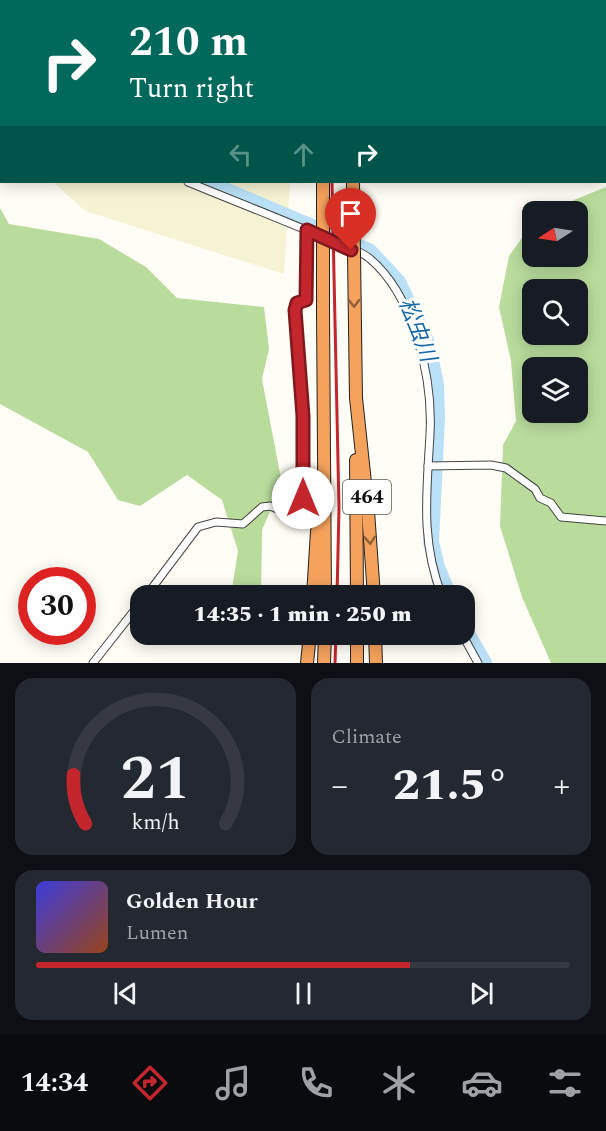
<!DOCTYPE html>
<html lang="en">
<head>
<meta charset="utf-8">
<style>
  body { margin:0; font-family:Spectral,"Noto Sans JP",serif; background:#242831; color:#f1f3f6; height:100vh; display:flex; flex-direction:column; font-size:22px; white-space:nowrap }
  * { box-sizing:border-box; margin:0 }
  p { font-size:20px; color:#9ea1a6 }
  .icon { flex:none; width:33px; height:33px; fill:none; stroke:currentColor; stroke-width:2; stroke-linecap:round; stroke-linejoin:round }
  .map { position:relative; height:663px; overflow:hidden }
  .side { display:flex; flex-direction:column; gap:15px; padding:15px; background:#0d0f14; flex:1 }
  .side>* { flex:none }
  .banner { position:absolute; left:0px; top:0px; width:606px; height:183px; box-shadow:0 3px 15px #0003; background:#00695c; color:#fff; overflow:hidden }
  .needle { width:39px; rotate:258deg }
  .fabs { position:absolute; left:522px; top:201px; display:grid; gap:12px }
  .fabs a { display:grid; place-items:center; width:66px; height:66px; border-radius:12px; background:#171b24; box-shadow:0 3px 15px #0003; font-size:30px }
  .speed { position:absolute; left:18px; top:567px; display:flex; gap:12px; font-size:30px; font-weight:700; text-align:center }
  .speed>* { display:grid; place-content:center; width:78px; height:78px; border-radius:50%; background:#171b24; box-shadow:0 3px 15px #0003; line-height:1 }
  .speed .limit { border:9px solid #d22; background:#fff; color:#111 }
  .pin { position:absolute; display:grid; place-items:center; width:51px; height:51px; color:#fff; margin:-62px -26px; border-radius:50% 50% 50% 0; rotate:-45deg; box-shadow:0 0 6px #0007 }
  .pin .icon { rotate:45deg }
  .me { position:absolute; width:66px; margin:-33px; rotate:0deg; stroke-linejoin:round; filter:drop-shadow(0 0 4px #0008) }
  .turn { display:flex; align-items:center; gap:21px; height:126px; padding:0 30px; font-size:27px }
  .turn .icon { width:78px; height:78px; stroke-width:2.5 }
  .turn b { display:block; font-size:42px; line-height:51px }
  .lanes { display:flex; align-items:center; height:57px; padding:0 30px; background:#0003; justify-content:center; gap:30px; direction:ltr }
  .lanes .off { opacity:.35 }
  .big { font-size:45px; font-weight:800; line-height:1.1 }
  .side .tile { flex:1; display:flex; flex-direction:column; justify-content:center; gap:9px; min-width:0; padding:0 21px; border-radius:18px; background:#242831 }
  .side .dial { align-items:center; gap:0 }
  .dial svg { height:156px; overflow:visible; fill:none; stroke:#363941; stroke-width:7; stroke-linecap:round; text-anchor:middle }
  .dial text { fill:#f1f3f6; stroke:none }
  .song { display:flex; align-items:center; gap:18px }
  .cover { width:72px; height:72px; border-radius:9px; background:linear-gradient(135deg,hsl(240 70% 55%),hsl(20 70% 35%)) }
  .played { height:6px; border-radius:3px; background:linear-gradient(90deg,#c4262e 70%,#363941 70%) }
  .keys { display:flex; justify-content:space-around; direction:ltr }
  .heat { display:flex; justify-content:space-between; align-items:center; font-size:33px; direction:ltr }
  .side .tiles { flex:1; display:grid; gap:15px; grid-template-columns:1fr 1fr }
  .tile:last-child { grid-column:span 2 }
  .trip { position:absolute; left:130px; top:585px; width:345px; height:60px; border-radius:18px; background:#171b24; box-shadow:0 3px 15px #0003; font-weight:800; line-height:60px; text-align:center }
  .dock { display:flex; height:96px; justify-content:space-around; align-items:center; background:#090b0e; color:#9ea1a6 }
  .dock .icon { width:42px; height:42px }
  .dock .current { color:#c4262e }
  .dock b { font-size:27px; color:#f1f3f6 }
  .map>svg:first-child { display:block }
</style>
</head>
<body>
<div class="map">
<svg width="606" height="663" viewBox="0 0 606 663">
  <rect width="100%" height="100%" fill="#fffdf5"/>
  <path fill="#f6f3d4" d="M53,182H290L284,274L85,211Z"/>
  <g fill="#b9dc9c" fill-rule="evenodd">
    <path d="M606,187V663H551L522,597L500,526L503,445L516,421L511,361L499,307L509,256L532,224V256H578V212L547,211ZM532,290H578V334H532ZM532,368H578V412H532Z"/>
    <path d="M0,208L9,224L99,239L146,267L177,298L264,307L269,349L262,379L282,484L262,530L261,595H231L238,551L222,500L187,475L140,506L118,500L88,452L0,404Z"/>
  </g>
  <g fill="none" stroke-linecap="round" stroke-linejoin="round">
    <g stroke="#b9e0f7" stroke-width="16">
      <path d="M0,60L2,61"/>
      <path d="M206,182L369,251L398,282L428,345L436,385L437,418L431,542L437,567L449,596"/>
      <path d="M465,630L484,663"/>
    </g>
    <g stroke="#444" stroke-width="9">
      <g id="street">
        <path d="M0,72L2,73"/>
        <path d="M188,182C234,201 281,219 327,239C340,245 358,249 369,258C414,295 433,378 430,434C427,491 420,540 442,596"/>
        <path d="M428,466L491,465L506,468L535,489L540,498L551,503L561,517L606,521"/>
        <path d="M146,596L198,527L216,522L243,524L262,507L270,506L303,519V416L295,310L297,303L306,300L307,230"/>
        <path d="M462,634L478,663"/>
        <path d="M93,663L141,602"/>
      </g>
    </g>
    <g stroke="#222" stroke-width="14">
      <g id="highway">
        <path d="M322,0V2"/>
        <path d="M352,0V2"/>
        <path d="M323,309L325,596"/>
        <path d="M356,398L368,511L374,596"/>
        <path d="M356,460L357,596"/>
        <path d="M313,596L317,531"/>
        <path d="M357,634V663"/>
        <path d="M375,634L376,663"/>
        <path d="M307,663L310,634"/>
        <path d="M324,663L325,634"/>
      </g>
    </g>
    <use href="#street" stroke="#fff" stroke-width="7"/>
    <use href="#highway" stroke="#f5a25d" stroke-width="12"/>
    <g stroke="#c4262e" stroke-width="3">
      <path d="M338,2V0"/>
      <path d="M332,182L339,508L337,596"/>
      <path d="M335,663L336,634"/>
    </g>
    <g stroke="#222" stroke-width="14" stroke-linecap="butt">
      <g id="highway-bridge">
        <path d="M323,182V309"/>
        <path d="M353,182L356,398"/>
      </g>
    </g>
    <use href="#highway-bridge" stroke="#f5a25d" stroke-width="12"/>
  </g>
  <defs><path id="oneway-chevron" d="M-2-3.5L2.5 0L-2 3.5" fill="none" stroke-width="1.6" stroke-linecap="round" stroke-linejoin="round" transform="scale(1.5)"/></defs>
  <g stroke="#8e613b">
    <use href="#oneway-chevron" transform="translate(354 303) rotate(89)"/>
    <use href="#oneway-chevron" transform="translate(370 540) rotate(86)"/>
  </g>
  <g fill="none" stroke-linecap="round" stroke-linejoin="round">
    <g stroke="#7f191e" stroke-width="15">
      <path id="route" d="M303,498V416L295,310L297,303L306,300L307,230L351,250"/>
    </g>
    <use href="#route" stroke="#c4262e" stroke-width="10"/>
  </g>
  <g text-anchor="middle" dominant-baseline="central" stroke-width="6" stroke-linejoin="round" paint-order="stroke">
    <rect fill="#fff" stroke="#585858" stroke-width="1.5" x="343" y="480" width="48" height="34" rx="4.5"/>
    <g font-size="20" font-weight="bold" fill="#111">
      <text x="367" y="497">464</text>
    </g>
    <g font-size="22" font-style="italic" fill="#1768a6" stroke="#fff">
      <text transform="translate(417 330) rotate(69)">松虫川</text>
    </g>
  </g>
</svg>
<div class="fabs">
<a><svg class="needle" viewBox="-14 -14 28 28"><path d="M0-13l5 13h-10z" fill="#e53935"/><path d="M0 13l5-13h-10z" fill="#9ea1a6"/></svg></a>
<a><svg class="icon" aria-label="search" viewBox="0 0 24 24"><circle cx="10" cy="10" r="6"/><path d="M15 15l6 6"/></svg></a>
<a><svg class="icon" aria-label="layers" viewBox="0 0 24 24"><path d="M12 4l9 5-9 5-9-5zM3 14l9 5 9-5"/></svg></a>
</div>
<div class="speed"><div class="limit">30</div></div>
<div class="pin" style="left:351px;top:250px;background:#d93025"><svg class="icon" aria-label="arrive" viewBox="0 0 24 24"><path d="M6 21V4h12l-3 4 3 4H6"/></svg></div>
<svg class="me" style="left:303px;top:498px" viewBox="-20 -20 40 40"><circle r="19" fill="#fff"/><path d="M0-13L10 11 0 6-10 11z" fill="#c4262e"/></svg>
<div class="trip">14:35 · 1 min · 250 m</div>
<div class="banner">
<div class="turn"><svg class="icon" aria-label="right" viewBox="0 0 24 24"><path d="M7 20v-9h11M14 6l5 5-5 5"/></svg><div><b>210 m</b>Turn right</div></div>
<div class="lanes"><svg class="icon off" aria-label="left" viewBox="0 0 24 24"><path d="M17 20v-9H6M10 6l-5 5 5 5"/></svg><svg class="icon off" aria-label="ahead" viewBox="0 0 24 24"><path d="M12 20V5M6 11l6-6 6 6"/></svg><svg class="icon" aria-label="right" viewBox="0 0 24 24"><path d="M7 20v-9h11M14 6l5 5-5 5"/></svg></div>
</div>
</div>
<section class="side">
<div class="tiles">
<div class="tile dial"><svg viewBox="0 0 100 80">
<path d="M14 69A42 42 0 1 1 86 69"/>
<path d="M14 69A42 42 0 0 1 8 44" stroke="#c4262e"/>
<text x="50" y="56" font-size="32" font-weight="700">21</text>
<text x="50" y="72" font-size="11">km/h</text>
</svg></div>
<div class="tile"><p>Climate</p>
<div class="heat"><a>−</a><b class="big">21.5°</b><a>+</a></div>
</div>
<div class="tile">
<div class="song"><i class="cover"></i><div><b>Golden Hour</b><p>Lumen</p></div></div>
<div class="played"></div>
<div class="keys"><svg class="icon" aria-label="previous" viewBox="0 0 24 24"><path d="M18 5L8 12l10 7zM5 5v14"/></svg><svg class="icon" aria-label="pause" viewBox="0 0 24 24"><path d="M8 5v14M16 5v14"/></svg><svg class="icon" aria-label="next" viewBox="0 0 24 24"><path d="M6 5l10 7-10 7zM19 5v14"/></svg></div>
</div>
</div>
</section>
<nav class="dock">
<b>14:34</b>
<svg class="icon current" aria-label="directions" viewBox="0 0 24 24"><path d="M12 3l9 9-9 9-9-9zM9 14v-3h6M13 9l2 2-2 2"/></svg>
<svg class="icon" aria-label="music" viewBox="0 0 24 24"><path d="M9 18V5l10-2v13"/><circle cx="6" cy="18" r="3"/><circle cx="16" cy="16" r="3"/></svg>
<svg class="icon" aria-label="phone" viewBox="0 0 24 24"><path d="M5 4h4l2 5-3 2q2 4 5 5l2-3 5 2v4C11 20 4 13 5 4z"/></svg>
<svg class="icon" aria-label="climate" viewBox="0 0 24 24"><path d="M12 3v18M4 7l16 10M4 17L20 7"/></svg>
<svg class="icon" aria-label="car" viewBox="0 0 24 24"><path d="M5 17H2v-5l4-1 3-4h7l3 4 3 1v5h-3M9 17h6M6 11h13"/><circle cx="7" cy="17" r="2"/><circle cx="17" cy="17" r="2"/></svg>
<svg class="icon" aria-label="filters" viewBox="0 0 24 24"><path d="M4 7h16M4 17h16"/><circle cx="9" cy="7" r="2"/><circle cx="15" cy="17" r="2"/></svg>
</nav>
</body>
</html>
